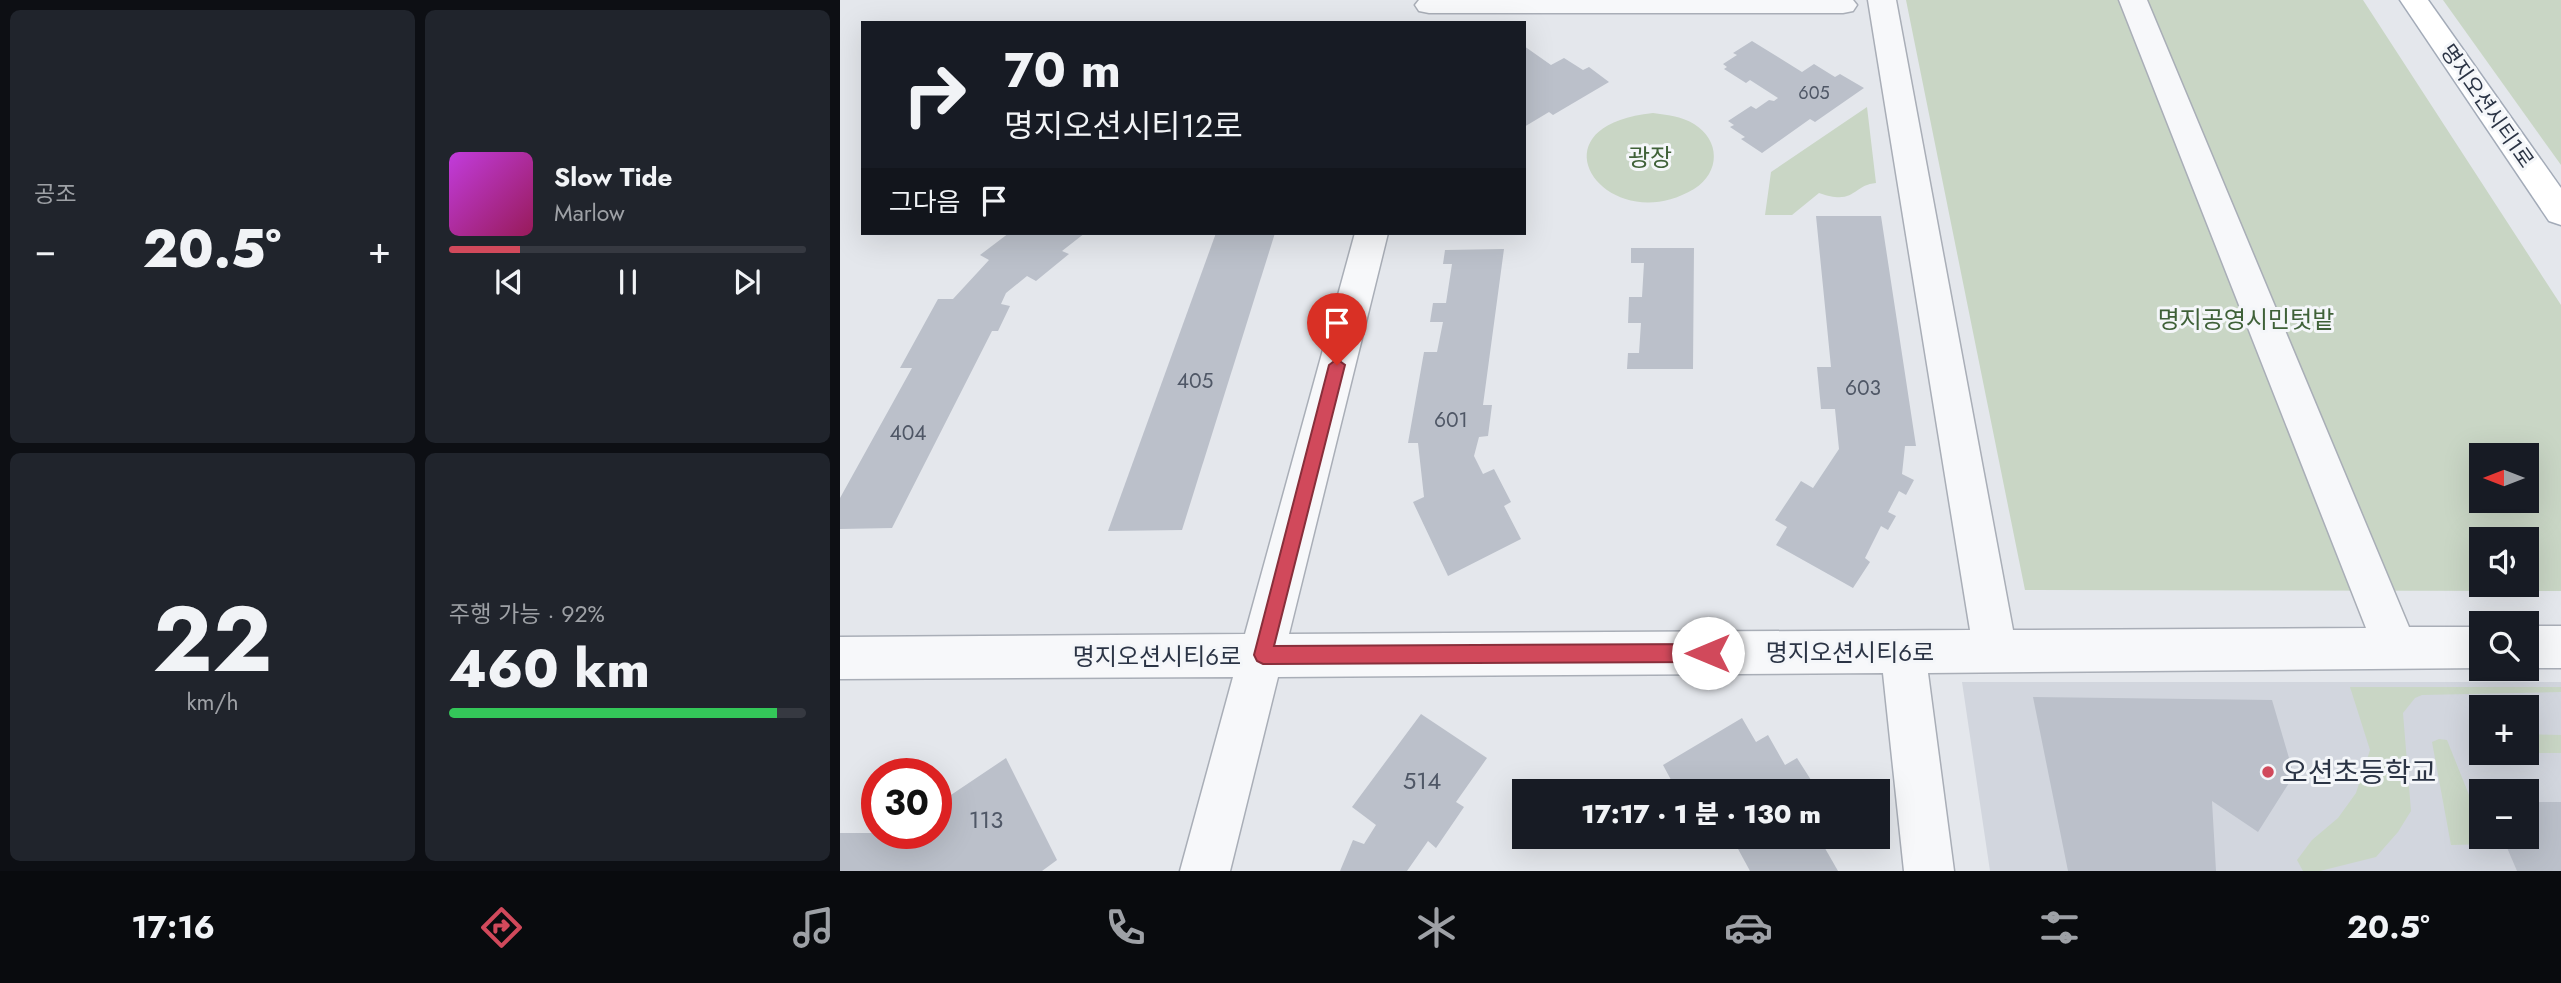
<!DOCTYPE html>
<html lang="ko">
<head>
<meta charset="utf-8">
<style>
  body { margin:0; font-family:Jost,"Noto Sans KR",sans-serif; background:#20242c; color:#f1f3f6; height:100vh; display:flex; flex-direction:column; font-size:26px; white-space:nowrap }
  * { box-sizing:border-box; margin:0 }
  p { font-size:23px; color:#9ea1a6 }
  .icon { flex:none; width:38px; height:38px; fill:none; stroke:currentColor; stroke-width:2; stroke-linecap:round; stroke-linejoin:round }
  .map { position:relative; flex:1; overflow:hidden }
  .details { display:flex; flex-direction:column; gap:10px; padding:10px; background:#0d0f14; width:840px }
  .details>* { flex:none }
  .banner { position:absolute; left:21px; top:21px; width:665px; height:214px; border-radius:0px; box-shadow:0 7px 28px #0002; background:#171b24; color:#f1f3f6; overflow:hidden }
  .needle { width:46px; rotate:270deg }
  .fabs { position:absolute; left:1629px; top:443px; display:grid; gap:14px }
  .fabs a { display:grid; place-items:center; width:70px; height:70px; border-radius:0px; background:#171b24; box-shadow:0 7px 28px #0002; font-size:35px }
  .speed { position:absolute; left:21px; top:758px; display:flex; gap:14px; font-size:35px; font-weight:700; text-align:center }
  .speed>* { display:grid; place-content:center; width:91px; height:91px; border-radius:50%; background:#171b24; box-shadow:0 7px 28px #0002; line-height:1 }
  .speed .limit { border:10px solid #d22; background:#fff; color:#111 }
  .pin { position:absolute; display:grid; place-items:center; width:60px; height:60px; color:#fff; margin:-72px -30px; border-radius:50% 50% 50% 0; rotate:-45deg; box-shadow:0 0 7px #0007 }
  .pin .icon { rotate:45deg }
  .me { position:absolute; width:77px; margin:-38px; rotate:270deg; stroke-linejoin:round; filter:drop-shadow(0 0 5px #0008) }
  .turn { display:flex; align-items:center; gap:24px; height:147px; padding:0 28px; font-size:32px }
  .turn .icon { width:91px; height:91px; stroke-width:2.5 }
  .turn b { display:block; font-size:49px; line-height:60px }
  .then { display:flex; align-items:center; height:66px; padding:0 28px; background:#0003; gap:14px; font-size:26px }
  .big { font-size:52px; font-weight:800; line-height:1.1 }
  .details .card { flex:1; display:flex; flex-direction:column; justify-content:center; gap:10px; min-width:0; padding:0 24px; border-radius:10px; background:#20242c }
  .details .dial { align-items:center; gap:0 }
  .dial b { font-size:91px; line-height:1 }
  .song { display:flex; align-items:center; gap:21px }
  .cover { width:84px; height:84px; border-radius:10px; background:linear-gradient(135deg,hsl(290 70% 55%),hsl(330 70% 35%)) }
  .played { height:7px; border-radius:4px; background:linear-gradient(90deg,#d1495b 20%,#363941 20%) }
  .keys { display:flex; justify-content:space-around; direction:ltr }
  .heat { display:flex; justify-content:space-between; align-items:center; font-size:38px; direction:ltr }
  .charge { height:10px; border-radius:5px; background:linear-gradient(90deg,#34c759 92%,#363941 0) }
  .details .tiles { flex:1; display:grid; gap:10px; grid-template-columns:repeat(2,1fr) }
  .trip { position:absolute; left:672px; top:779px; width:378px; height:70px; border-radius:0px; background:#171b24; box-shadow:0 7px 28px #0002; font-weight:800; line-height:70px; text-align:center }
  .dock { display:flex; height:112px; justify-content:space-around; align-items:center; background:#090b0e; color:#9ea1a6 }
  .dock .icon { width:49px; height:49px }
  .dock .current { color:#d1495b }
  .dock b { font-size:32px; color:#f1f3f6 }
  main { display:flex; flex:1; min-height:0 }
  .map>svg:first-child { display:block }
</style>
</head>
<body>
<main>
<section class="details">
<div class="tiles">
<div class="card"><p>공조</p>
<div class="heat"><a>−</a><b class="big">20.5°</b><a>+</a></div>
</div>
<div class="card">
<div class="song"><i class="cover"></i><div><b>Slow Tide</b><p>Marlow</p></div></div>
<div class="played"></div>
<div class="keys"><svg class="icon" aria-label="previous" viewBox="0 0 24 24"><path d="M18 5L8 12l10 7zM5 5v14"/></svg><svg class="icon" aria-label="pause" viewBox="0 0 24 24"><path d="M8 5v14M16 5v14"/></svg><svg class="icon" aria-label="next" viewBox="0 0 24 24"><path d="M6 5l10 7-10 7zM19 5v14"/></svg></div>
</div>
<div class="card dial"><b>22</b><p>km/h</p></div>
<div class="card"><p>주행 가능 · 92%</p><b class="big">460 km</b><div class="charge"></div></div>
</div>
</section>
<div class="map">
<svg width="1721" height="871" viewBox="0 0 1721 871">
  <rect width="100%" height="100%" fill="#e4e7ec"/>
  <path fill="#d2d6de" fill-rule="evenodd" d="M1122,682H1721V871H1150ZM1642,707H1687V752H1642ZM1642,791H1687V836H1642Z"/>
  <g fill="#c9d6c5" fill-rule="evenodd">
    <path d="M1066,0H1523L1721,305V591L1185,590ZM1642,455H1687V500H1642ZM1642,539H1687V584H1642Z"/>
    <path d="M1603,0H1721V165Z"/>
    <path d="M1027,107L1036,183C1012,185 1016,206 979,193L952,215H925L931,172Z"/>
    <path d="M813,113C827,115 841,116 854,124C880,140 881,172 854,189C767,241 685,126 813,113Z"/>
    <path d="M1510,687H1721V692L1582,695L1575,698L1563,713L1571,811L1558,832L1536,857L1480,871H1463L1457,860L1472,840L1498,818L1516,793L1530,750Z"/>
    <path d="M1687,734L1721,735V753H1650L1687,752Z"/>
    <path d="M1599,739L1607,740L1641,825L1642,836L1646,837L1649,844L1611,845L1592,742Z"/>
  </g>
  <g fill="#bbc0ca">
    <path d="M912,41L962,72L974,64L995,77L1000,74L1024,88L975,122L970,119L922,153L901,139L905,137L890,127L894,125L888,121L911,106L916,109L929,100L934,101L938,98L910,80L906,83L884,69L887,67L883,64L897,55L893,53Z"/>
    <path d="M684,46L711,65L724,58L743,70L749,67L769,82L713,115L709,112L684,127Z"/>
    <path d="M976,216H1041L1076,446H1065L1062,474L1074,480L1066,495L1059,491L1048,512L1056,516L1048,530L1041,526L1025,558L1030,562L1013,588L936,545L947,527L935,520L961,481L973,488L999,449L995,409H981L977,367H991Z"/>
    <path d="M169,233H245L222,251L229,254L196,281L187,276L166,293L161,304L170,306L158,331H152L52,528L0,529V498L72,368H60L98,299H113L149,260L140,255Z"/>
    <path d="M376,233H435L342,530L268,531Z"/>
    <path d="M791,248H854L853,369H787L788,353H799L801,323H788L789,297H802L804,263H791Z"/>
    <path d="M664,249L643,405H652L648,436L639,437L634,456L643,474L654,469L671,502L664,506L681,539L608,576L573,502L584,497L578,443H568L584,352H597L603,322H590L593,303H606L612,264H603L605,250Z"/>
    <path d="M1193,697L1432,700L1454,775L1418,832L1372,801L1376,871H1228Z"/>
    <path d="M581,714L647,758L616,802L624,807L596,848L588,841L567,871H500L513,840L524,844L536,825L512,807Z"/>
    <path d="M902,718L916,742L928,735L945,765L957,758L978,791H837L823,765Z"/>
    <path d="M166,758L217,860L202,871H0V833H96V805Z"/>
    <path d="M1687,802H1721V871H1677L1662,836H1687Z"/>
    <path d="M891,836H978L998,871H910Z"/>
  </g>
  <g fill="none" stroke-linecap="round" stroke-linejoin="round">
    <g stroke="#a9aeb7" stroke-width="3">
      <g id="minor">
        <path d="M579,0H1013L1017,5L1013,11L1003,13H589L579,11L575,5Z"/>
        <path d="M1028,0H1056L1173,630L1526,628L1279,0H1307L1569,627H1642V668H1644L1088,673L1114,871H1064L1043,673L438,677L390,871H340L393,677L0,679V637L405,634L515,233H548L449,634L1130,630Z"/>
        <rect x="1687" y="626" width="34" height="42"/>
      </g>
    </g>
    <g stroke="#a3abb8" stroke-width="3">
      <path id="major" d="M1560,0H1588L1721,188V225L1709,221Z"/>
    </g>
    <use href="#minor" fill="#f7f8fa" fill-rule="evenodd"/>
    <use href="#major" fill="#fff" fill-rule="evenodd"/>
  </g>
  <path fill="#d1495b" stroke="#882f3b" stroke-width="2" d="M497,359L505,365L434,646L868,644L874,647L877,653L874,659L868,662L423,664L417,661L414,655L489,365Z"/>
  <circle fill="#d1495b" stroke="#f4f6f9" stroke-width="2.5" cx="1428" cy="772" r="7"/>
  <g text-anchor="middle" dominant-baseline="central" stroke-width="6" stroke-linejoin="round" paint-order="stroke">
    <g font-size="18" fill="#4f5766">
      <text x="974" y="93">605</text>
    </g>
    <g font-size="21" fill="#2b3445" stroke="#f4f6f9">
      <text transform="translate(1647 106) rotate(55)">명지오션시티1로</text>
    </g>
    <g font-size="21" fill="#4f5766">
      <text x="355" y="381">405</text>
      <text x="1023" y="388">603</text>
      <text x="611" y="420">601</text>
      <text x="68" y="433">404</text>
    </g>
    <g font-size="24" fill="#3f6138" stroke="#f4f6f9">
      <text x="810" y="157">광장</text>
      <text x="1406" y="319">명지공영시민텃밭</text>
    </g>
    <g font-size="24" fill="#2b3445" stroke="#f4f6f9">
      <text x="1010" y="652">명지오션시티6로</text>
      <text x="317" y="656">명지오션시티6로</text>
    </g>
    <g font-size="24" fill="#4f5766">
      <text x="582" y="780">514</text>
      <text x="146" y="819">113</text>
    </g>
    <g font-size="28" fill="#2b3445" stroke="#f4f6f9" text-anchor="start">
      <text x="1442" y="772">오션초등학교</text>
    </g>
  </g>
</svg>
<div class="fabs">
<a><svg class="needle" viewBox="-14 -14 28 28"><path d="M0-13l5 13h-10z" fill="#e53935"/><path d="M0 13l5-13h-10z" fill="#9ea1a6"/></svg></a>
<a><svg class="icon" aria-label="sound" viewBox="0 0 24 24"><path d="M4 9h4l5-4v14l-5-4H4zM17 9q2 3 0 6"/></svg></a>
<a><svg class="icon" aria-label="search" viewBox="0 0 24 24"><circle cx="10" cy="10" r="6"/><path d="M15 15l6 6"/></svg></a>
<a>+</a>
<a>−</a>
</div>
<div class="speed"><div class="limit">30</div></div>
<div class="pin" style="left:497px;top:365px;background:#d93025"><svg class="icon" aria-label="arrive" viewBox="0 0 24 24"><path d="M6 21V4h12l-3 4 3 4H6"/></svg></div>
<svg class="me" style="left:868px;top:653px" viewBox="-20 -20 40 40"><circle r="19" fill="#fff"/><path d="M0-13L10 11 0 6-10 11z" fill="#d1495b"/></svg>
<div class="trip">17:17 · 1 분 · 130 m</div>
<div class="banner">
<div class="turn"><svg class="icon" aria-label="right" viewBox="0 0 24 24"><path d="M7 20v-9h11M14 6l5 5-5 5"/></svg><div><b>70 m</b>명지오션시티12로</div></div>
<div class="then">그다음<svg class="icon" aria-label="arrive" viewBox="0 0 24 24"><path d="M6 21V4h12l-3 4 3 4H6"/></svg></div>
</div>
</div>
</main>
<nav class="dock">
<b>17:16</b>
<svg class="icon current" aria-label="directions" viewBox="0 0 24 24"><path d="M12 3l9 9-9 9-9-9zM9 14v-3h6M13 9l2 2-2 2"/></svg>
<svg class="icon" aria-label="music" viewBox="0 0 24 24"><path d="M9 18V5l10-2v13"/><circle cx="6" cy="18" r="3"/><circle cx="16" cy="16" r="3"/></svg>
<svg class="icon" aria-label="phone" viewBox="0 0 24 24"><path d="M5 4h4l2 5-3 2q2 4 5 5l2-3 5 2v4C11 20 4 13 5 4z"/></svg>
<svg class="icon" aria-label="climate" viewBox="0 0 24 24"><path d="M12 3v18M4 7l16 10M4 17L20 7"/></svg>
<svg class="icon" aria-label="car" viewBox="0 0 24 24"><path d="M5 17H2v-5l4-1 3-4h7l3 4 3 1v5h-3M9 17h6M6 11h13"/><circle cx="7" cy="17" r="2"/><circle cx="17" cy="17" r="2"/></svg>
<svg class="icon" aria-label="filters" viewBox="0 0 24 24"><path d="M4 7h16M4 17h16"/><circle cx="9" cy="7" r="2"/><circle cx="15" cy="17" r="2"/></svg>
<b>20.5°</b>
</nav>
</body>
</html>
